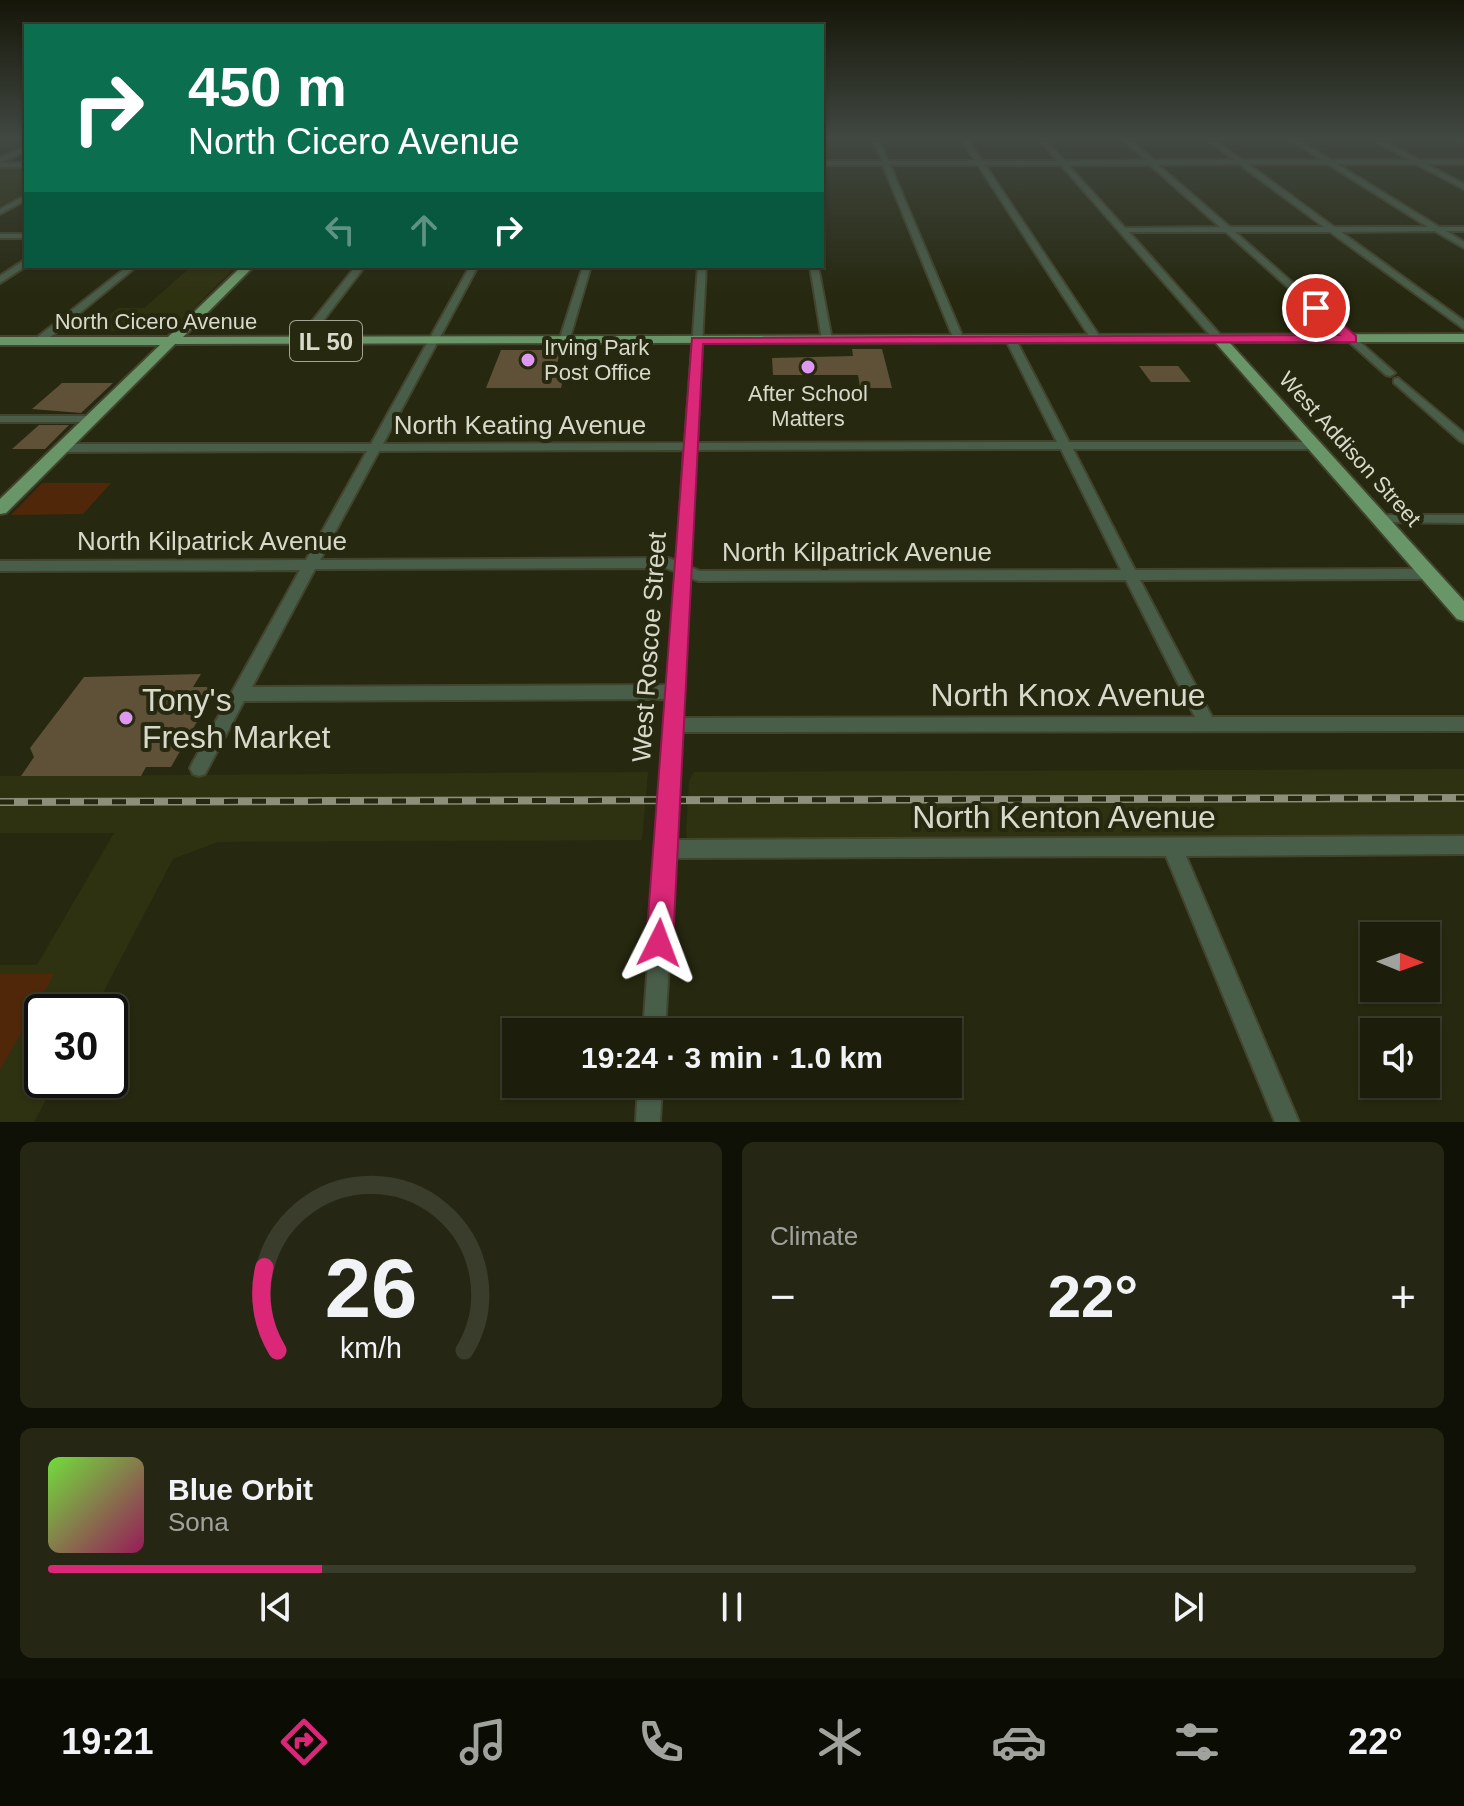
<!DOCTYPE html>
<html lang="en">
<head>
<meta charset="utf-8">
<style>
  body { margin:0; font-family:Helvetica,sans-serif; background:#252714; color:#f1f3f6; height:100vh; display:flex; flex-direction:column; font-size:30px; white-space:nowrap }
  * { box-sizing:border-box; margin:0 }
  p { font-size:26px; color:#a0a29d }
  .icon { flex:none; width:44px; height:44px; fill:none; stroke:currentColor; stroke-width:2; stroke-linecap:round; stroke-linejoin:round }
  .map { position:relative; height:1122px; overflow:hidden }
  .drawer { display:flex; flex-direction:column; gap:20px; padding:20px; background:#0f1006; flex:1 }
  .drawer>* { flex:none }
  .top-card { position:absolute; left:24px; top:24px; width:800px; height:244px; border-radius:0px; box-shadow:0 2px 6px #0004,0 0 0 2px #3a3c2c; background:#0b6e4f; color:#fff; overflow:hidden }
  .needle { width:52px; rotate:91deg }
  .fabs { position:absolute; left:1360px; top:922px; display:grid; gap:16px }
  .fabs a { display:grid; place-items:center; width:80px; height:80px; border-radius:0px; background:#1c1e0b; box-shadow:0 2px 6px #0004,0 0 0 2px #3a3c2c; font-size:40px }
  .speed { position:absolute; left:24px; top:994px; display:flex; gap:16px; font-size:40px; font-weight:700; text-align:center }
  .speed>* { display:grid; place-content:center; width:104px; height:104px; border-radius:50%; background:#1c1e0b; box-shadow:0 2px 6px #0004,0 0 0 2px #3a3c2c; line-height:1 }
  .speed .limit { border:4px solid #111; border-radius:12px; background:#fff; color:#111 }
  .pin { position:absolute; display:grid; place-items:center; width:68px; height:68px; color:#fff; margin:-34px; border:4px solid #fff; border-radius:50%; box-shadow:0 2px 8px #0007 }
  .me { position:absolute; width:88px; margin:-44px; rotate:3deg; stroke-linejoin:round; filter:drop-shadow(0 0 6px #0008) }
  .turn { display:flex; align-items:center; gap:28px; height:168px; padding:0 32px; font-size:36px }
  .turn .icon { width:104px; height:104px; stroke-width:2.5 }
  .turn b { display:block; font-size:56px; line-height:68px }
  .lanes { display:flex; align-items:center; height:76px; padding:0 32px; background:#0003; justify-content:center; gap:40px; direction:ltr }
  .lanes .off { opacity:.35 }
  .big { font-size:60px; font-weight:800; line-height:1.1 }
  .drawer .widget { flex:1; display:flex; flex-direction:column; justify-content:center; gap:12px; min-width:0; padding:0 28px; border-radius:12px; background:#252714 }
  .drawer .dial { align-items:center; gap:0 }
  .dial svg { height:208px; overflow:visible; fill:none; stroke:#3a3c2c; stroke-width:7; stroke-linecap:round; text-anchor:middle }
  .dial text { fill:#f1f3f6; stroke:none }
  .song { display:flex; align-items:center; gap:24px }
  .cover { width:96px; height:96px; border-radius:12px; background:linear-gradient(135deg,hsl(100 70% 55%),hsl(330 70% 35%)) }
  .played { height:8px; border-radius:4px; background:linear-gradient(90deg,#db2777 20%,#3a3c2c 20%) }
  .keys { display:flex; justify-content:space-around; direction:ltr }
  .heat { display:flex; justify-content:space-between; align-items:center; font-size:44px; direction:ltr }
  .drawer .tiles { flex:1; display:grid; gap:20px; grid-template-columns:1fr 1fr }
  .widget:last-child { grid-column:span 2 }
  .trip { position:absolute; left:502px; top:1018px; width:460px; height:80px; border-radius:0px; background:#1c1e0b; box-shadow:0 2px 6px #0004,0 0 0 2px #3a3c2c; font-weight:800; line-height:80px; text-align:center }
  .tabs { display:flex; height:128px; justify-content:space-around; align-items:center; background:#0b0c04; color:#a0a29d }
  .tabs .icon { width:56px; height:56px }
  .tabs .selected { color:#db2777 }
  .tabs b { font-size:36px; color:#f1f3f6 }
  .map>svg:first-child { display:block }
</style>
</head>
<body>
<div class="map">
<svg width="1464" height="1122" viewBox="0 0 1464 1122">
  <rect width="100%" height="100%" fill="#26280f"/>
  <g fill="#2f3211">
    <path d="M0,168H26V192L0,206Z"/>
    <path d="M191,267H235L173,329L162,332L90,331L118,308H144Z"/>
    <path d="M1464,769V838L688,841L686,834L689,781L694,772Z"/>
    <path d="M648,772L642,840L218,842L173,859L93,1012H42V1080H57L34,1122H0V965H37L114,833H0V776Z"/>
  </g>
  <g fill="#51270a">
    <path d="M42,483H111L83,514L11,515Z"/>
    <path d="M0,974H54L0,1070Z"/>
  </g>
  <g fill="#5e5138">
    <path d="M852,349H882L892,388H860L858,375H773L772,358L853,356Z"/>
    <path d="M501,350H561L555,370H566L561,388H486Z"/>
    <path d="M1139,366H1178L1191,382H1151Z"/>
    <path d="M62,383H113L81,413L32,409Z"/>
    <path d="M39,425H69L45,449H12Z"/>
    <path d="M201,674L193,687H217L171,767H146L141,776H21L34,757L30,748L84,677Z"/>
  </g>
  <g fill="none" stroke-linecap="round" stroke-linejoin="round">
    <g stroke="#42442d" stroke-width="4">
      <g id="minor">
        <path d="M872,137H878L888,161H975L960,137H966L982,161H1057L1037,137H1043L1065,161L1146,160L1120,137H1127L1154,160H1234L1203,137H1210L1242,160H1322L1286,137H1293L1331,160H1409L1368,137H1376L1419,160H1464V164H1426L1464,184V189L1416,164H1337L1439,227H1464V231H1446L1464,242V248L1435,231L1341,232L1464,321V329L1330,232H1235L1395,373L1390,376L1386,375L1226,232H1129L1225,340L1216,342L1061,165H985L1102,340L1093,342L978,165H890L964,340L955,342L883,165H822V161H882ZM1239,164L1324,227H1230L1158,165ZM1248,164H1328L1428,227H1334ZM1068,165H1150L1220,227L1125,228Z"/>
        <path d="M1450,137L1464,140V144L1451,138Z"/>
        <path d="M26,146V151L0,163H26V167H0V158Z"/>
        <path d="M26,195V200L0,214V209Z"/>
        <rect x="0" y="234" width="26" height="4"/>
        <path d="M26,259V266L0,283V276Z"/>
        <path d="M128,266H137L43,343H35V339Z"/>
        <path d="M356,266H365L306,343H298V339Z"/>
        <path d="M470,266H478L383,444L685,443L698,266H706L697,443L1057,442L1006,340L1011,337L1016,340L1069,442H1318V448L1314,449H1073L1135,570L1429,569L1436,574L1429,579L1140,580L1212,717H1464V731L681,732L676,840L1464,836V854L1186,856L1299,1122H1275L1166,856L675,858L665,1032H643L667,699L244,701L205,774L199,776L193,774L190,768L193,762L300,570L0,571V561L306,560L367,451L62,452L56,448L62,444H371ZM1061,449L1121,570L700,571L690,567L696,450ZM684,450L677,561L668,558L320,560L379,451ZM666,568L676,572L668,685L252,687L315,569ZM690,578L699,581L1126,580L1195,717L682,718Z"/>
        <path d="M583,266H591L569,341L560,343L559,341Z"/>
        <path d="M810,266H818L832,340L831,342L822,340Z"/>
        <path d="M1398,378L1464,433V443L1460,441L1394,383V379Z"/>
        <path d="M0,416H92L98,419L92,422H0Z"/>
        <path d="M1379,515H1464V523L1374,522L1372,519L1374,516Z"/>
        <path d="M638,1084H662L660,1122H636Z"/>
      </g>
    </g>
    <g stroke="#42442d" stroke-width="4">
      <path id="major" d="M242,266H254L183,337L1464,334V342H1229L1464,601V621L1457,619L1215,342L175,344L6,513L0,514V499L160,345H0V337H168Z"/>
    </g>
    <use href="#minor" fill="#495e49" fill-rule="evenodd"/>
    <use href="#major" fill="#699669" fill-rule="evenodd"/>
    <g stroke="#8d8f7b" stroke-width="8">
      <path id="rail" d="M0,802L1464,798"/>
    </g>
    <use href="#rail" stroke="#26280f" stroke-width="5" stroke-dasharray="14" stroke-linecap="butt"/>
  </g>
  <linearGradient id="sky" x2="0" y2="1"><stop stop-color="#151608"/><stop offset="0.47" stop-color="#414842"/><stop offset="1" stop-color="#414842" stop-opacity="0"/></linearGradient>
  <rect width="1464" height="294" fill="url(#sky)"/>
  <path fill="#db2777" stroke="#8e194d" stroke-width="2" d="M1312,305H1321L1356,336V342L703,344L673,943L669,953L659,957L650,953L646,943L692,338L1339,335L1312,311Z"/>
  <g fill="#df98f2" stroke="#26280f" stroke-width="3">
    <circle cx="528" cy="360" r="8"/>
    <circle cx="808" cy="367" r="8"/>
    <circle cx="126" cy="718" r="8"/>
  </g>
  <g text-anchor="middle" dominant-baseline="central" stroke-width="8" stroke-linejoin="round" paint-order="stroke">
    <g font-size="22" fill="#d7daca" stroke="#26280f">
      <text x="156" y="321">North Cicero Avenue</text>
      <text transform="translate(1350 449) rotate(48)">West Addison Street</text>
    </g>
    <g font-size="22" fill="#d7daca" stroke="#26280f" text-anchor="start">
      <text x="544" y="347">Irving Park<tspan x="544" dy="25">Post Office</tspan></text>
      <text x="808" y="393" text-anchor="middle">After School<tspan x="808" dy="25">Matters</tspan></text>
    </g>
    <rect fill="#26280f" stroke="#a2a592" stroke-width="2" x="290" y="321" width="72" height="40" rx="6"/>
    <g font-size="24" font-weight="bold" fill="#d7daca">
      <text x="326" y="341">IL 50</text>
    </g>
    <g font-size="26" fill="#d7daca" stroke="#26280f">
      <text x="520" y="425">North Keating Avenue</text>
      <text x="212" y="541">North Kilpatrick Avenue</text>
      <text x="857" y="552">North Kilpatrick Avenue</text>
      <text transform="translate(649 647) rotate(-86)">West Roscoe Street</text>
    </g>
    <g font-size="32" fill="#d7daca" stroke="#26280f">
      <text x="1068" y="695">North Knox Avenue</text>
      <text x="1064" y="817">North Kenton Avenue</text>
    </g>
    <g font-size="32" fill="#d7daca" stroke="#26280f" text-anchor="start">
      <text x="142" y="700">Tony's<tspan x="142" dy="37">Fresh Market</tspan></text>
    </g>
  </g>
</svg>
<div class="fabs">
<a><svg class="needle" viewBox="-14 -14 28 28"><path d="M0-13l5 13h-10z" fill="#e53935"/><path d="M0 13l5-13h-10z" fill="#a0a29d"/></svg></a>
<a><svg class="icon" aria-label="sound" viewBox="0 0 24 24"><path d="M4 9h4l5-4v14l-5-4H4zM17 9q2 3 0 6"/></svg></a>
</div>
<div class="speed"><div class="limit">30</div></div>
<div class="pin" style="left:1316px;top:308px;background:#d93025"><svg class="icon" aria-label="arrive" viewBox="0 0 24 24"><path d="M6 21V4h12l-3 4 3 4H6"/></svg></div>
<svg class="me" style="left:659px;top:943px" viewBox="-20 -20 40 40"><path d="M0-17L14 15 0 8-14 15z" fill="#db2777" stroke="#fff" stroke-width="4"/></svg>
<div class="trip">19:24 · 3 min · 1.0 km</div>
<div class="top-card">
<div class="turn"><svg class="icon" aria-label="right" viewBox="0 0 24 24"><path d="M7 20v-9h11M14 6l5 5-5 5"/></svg><div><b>450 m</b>North Cicero Avenue</div></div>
<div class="lanes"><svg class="icon off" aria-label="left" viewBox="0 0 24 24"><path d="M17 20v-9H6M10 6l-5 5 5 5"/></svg><svg class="icon off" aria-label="ahead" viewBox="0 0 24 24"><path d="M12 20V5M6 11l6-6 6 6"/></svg><svg class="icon" aria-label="right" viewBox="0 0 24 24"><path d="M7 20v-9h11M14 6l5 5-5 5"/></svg></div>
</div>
</div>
<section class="drawer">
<div class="tiles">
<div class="widget dial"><svg viewBox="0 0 100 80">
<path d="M14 69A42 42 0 1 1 86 69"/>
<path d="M14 69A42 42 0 0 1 9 37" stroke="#db2777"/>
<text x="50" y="56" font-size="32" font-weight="700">26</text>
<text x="50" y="72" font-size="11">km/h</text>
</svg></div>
<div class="widget"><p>Climate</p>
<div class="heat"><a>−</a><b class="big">22°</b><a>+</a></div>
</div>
<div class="widget">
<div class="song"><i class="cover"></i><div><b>Blue Orbit</b><p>Sona</p></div></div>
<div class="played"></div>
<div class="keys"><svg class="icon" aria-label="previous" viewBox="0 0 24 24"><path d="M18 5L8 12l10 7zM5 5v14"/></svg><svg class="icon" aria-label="pause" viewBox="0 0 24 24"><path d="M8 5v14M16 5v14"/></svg><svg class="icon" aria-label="next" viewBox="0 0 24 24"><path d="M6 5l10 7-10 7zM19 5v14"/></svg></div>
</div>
</div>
</section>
<nav class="tabs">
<b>19:21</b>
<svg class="icon selected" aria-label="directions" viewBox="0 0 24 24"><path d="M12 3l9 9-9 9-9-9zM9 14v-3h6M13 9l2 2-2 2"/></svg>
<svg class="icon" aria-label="music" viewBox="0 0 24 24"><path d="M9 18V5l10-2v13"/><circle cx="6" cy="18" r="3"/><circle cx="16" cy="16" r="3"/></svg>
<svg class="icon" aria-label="phone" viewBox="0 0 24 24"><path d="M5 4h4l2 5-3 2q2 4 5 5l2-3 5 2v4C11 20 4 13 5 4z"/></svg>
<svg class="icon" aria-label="climate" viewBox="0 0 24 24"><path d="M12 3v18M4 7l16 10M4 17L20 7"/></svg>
<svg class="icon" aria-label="car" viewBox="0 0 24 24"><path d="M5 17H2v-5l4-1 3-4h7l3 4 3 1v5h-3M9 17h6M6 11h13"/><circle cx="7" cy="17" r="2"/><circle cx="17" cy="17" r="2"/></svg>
<svg class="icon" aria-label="filters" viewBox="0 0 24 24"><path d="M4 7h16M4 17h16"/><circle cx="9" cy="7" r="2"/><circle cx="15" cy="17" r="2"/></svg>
<b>22°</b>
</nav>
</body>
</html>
